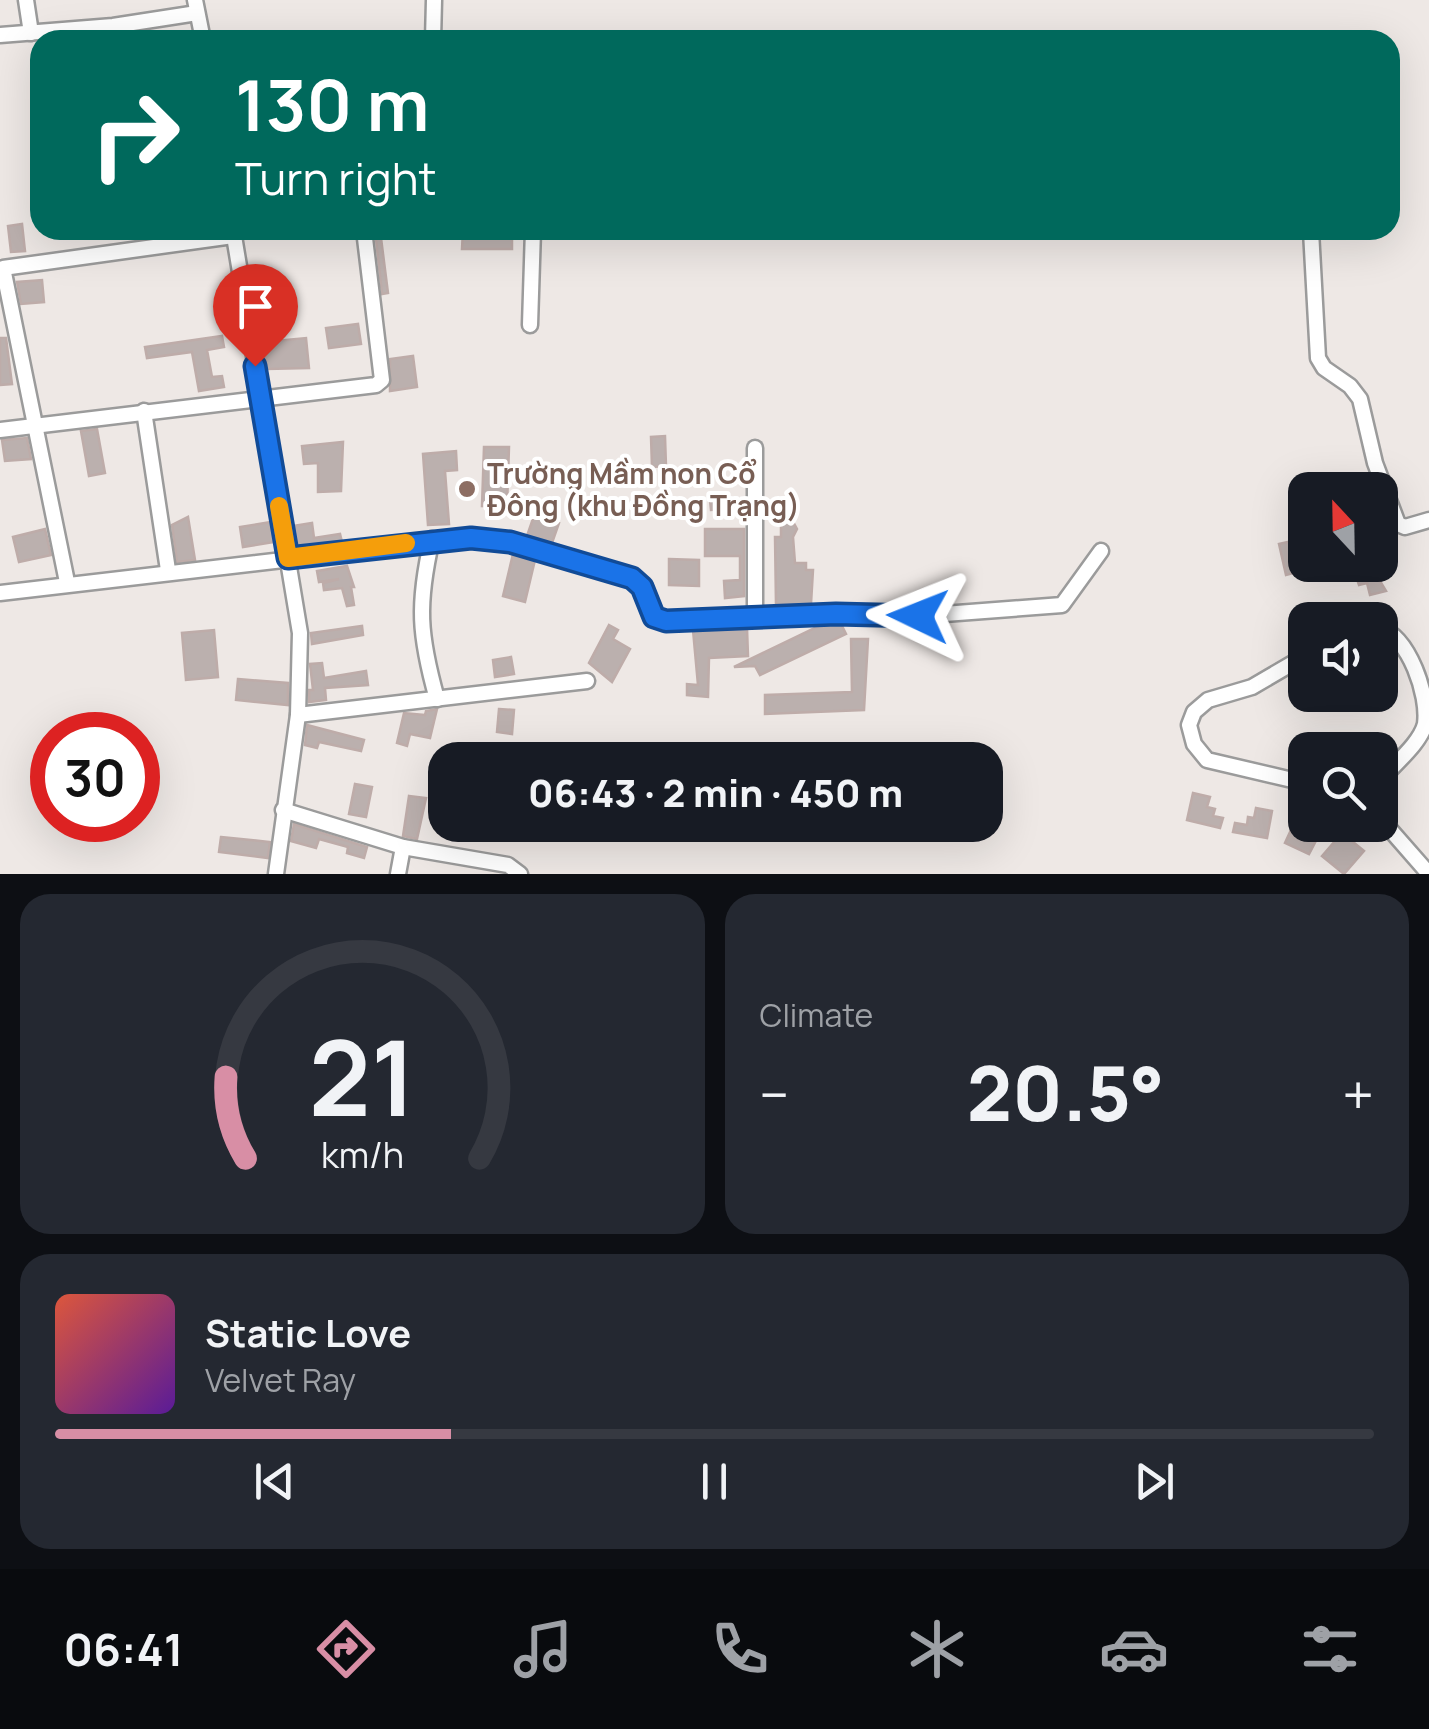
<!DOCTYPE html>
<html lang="en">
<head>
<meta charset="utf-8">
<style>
  body { margin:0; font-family:Manrope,sans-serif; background:#242831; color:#f1f3f6; height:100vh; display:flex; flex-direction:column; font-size:38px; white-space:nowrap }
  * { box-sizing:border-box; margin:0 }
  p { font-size:32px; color:#9ea1a6 }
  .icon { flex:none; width:55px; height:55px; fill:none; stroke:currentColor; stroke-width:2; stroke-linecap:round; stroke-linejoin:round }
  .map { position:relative; height:874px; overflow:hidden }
  .sheet { display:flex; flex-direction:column; gap:20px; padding:20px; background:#0d0f14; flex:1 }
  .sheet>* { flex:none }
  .guide { position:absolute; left:30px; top:30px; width:1370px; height:210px; border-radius:30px; box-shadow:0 10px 40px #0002; background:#00695c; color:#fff; overflow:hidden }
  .needle { width:65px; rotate:338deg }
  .tools { position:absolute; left:1288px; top:472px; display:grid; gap:20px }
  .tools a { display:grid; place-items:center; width:110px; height:110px; border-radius:20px; background:#171b24; box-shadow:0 10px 40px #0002; font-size:50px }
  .speed { position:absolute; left:30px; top:712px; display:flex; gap:20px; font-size:50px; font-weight:700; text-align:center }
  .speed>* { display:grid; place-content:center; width:130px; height:130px; border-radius:50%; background:#171b24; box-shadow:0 10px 40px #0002; line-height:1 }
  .speed .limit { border:15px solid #d22; background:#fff; color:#111 }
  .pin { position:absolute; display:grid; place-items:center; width:85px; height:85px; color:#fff; margin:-102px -42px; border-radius:50% 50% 50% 0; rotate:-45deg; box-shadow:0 0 10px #0007 }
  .pin .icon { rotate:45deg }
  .me { position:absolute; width:110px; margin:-55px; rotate:272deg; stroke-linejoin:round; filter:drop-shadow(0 0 8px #0008) }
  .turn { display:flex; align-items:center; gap:35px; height:210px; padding:0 40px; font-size:45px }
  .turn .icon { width:130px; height:130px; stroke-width:2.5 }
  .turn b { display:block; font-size:70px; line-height:85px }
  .big { font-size:75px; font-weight:800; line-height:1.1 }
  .sheet .widget { flex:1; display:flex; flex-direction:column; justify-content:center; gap:15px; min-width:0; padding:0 35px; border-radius:30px; background:#242831 }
  .sheet .dial { align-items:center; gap:0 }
  .dial svg { height:260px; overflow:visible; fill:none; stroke:#363941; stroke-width:7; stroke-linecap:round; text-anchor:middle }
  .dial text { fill:#f1f3f6; stroke:none }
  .song { display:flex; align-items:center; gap:30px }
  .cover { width:120px; height:120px; border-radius:15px; background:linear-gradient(135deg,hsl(10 70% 55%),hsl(270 70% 35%)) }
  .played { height:10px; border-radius:5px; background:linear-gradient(90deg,#d88ea5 30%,#363941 30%) }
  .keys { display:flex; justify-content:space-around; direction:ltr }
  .heat { display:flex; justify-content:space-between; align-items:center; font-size:55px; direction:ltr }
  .sheet .tiles { flex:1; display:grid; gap:20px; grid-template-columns:1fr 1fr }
  .widget:last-child { grid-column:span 2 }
  .trip { position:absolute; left:428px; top:742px; width:575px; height:100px; border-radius:30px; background:#171b24; box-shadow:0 10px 40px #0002; font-weight:800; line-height:100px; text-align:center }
  .menu { display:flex; height:160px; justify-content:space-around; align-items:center; background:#090b0e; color:#9ea1a6 }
  .menu .icon { width:70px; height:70px }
  .menu .on { color:#d88ea5 }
  .menu b { font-size:45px; color:#f1f3f6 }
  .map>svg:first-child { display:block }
</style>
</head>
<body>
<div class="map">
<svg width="1429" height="874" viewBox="0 0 1429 874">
  <rect width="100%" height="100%" fill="#eee8e5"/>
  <g fill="#bbb0ae" stroke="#beaca9" stroke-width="2.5">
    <path d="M22,224L25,251L11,252L8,226Z"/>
    <path d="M375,230H380L388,293L382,294Z"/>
    <path d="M463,230H512V249H462Z"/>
    <path d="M42,280L44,302L21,304L17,282Z"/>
    <path d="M358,324L361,344L329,348L326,328Z"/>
    <path d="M222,336L224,347L207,350L212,377L222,376L224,387L199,391L192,352L147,358L145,347Z"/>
    <path d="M0,338H6L12,384L0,385Z"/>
    <path d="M306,338L309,368L267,369L263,342Z"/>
    <path d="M413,356L417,387L390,391V359Z"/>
    <path d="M97,429L105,473L89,476L81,431Z"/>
    <path d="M665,436L666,466L652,467L651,437Z"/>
    <path d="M27,438L31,459L5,461L2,440Z"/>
    <path d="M343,442L341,491L318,492V463L304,464L302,446Z"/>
    <path d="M484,447H509L507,507L482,506Z"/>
    <path d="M456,451L457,470L445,471L449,524L428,525L423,454Z"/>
    <path d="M744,498V508L711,510L710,500Z"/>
    <path d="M535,513L559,523L552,543L527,536Z"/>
    <path d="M188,517L195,560L177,562L172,525Z"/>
    <path d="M781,518H791L797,529L793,537L795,563H806V570H813L811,604L776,605L775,537H781Z"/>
    <path d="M271,522L274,542L243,547L240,527Z"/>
    <path d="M312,523L314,538L340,534L342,542L297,548L293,526Z"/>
    <path d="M45,529L51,555L19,562L13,537Z"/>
    <path d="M705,529H744V596L725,598L724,581L740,580V556H705Z"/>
    <path d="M1305,538V570L1286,575L1279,544Z"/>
    <path d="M513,554L535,560L525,602L503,596Z"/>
    <path d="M669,559L699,560V586L669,585Z"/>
    <path d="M1343,565H1361L1364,574L1374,571L1386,591L1370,595L1367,583L1359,585L1356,576L1347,578Z"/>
    <path d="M347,566L354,587H351L354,605L347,606L342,588L324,590L323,583L339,579L319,582L317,571Z"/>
    <path d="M823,624H841L846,634L760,675L755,666L734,667Z"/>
    <path d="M609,625L618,630L613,639L630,649L612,682L589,663Z"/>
    <path d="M362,626L363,635L312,644L311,633Z"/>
    <path d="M747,628L748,656L709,658L708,697L687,695V684L698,685L693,630Z"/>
    <path d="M214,630L218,677L186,680L182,633Z"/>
    <path d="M851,639H868L864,710L765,714V695L852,692Z"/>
    <path d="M511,657L514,674L495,677L493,660Z"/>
    <path d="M322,663L324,678L366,671L368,685L325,688L326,700L309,702V690H313L310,664Z"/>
    <path d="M238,679L288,683V705L236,700Z"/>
    <path d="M437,709L430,738L410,734L407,746L397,743L404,713L425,715L426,711Z"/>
    <path d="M499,709L514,710L512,734L497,732Z"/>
    <path d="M307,725L364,740L361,751L319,742L317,748L305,745Z"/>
    <path d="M355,784L372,787L366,817L349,814Z"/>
    <path d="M1193,793L1210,797L1207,807L1215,809L1213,816L1223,818L1220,828L1187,820Z"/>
    <path d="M409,796L426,798L417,839L403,836Z"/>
    <path d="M1256,808L1272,811L1267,838L1233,832L1235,823L1247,825L1248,817L1254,818Z"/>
    <path d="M1297,817L1305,825L1322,829L1309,854L1285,843Z"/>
    <path d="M294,824L367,847L364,858L347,853L348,847L319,839L316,848L291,841Z"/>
    <path d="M1342,833L1364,851L1344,874L1322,856Z"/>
    <path d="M221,837L270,842L268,858L219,852Z"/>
  </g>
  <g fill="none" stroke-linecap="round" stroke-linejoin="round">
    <g stroke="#9b9b9b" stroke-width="19">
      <g id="minor">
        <path d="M26,0L31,33"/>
        <path d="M195,0L203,40"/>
        <path d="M0,35L113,26L197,13"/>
        <path d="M433,40L434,0"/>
        <path d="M233,230L300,633L298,715L276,874"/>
        <path d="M1311,231L1318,358L1324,368L1350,386L1360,399L1375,463L1398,524L1405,527L1429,520"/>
        <path d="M530,325L533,230"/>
        <path d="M144,411L168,570"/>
        <path d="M0,430L376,385L382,380L364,230"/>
        <path d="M432,539C417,604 419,635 437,699"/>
        <path d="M67,582L3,268L233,236L236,231"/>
        <path d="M0,593L471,538L510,542L632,578L641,587L654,617L666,621L837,613L918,616L1062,605L1101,551"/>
        <path d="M755,615V448"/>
        <path d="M1380,628C1409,637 1429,695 1425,724C1420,744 1393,765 1380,781"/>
        <path d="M1305,656L1252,687L1208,700L1194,712L1189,725L1194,744L1207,760L1305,783"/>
        <path d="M298,715L587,681"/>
        <path d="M283,810L403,847L508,865L520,874"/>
        <path d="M1380,818L1429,874"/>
        <path d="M398,874L403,847"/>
      </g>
    </g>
    <use href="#minor" stroke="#fff" stroke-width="14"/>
  </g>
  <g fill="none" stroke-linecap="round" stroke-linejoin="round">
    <g stroke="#114b97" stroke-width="25">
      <path id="route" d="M255,366L288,558L471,538L510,542L632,578L642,587L654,617L666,621L836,614L918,616"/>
    </g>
    <use href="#route" stroke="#1a73e8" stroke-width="18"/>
    <path stroke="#f59e0b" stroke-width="18" d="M279,506L288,558L406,543"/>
  </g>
  <circle fill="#8d6e63" stroke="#fff" stroke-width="4" cx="467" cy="489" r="10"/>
  <g text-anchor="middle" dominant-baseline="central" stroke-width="8" stroke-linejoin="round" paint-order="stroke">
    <g font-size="28" font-weight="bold" fill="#785e54" stroke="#fff" text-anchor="start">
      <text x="487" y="473">Trường Mầm non Cổ<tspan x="487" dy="32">Đông (khu Đồng Trạng)</tspan></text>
    </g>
  </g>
</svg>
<div class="tools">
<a><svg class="needle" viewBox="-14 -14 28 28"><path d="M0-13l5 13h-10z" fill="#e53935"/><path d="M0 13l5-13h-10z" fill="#9ea1a6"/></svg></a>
<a><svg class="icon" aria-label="sound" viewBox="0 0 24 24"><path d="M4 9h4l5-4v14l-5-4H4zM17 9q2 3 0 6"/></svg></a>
<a><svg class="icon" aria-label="search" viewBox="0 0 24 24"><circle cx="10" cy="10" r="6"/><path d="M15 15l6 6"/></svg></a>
</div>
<div class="speed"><div class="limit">30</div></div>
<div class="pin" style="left:255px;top:366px;background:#d93025"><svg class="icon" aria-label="arrive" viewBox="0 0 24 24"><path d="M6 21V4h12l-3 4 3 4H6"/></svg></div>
<svg class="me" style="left:918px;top:616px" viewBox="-20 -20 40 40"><path d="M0-17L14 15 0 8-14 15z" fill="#1a73e8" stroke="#fff" stroke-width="4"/></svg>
<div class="trip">06:43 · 2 min · 450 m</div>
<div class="guide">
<div class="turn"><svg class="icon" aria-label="right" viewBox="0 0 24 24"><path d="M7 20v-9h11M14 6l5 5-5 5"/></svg><div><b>130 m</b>Turn right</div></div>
</div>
</div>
<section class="sheet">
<div class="tiles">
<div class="widget dial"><svg viewBox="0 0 100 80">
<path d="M14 69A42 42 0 1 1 86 69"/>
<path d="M14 69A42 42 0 0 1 8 44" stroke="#d88ea5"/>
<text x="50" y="56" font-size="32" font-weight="700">21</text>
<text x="50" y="72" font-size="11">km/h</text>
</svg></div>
<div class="widget"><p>Climate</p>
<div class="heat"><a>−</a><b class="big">20.5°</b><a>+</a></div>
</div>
<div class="widget">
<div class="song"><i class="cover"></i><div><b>Static Love</b><p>Velvet Ray</p></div></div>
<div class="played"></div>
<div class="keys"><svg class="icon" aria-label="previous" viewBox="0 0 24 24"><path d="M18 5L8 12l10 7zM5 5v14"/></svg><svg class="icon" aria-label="pause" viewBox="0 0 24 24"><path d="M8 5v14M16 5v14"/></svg><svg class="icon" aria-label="next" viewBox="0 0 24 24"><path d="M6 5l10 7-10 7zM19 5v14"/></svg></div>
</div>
</div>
</section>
<nav class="menu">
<b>06:41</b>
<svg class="icon on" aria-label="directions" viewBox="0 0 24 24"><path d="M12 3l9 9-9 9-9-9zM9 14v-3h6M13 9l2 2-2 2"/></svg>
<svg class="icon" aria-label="music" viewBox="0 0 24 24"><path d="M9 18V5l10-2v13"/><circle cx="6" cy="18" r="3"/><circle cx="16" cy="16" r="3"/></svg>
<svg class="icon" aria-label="phone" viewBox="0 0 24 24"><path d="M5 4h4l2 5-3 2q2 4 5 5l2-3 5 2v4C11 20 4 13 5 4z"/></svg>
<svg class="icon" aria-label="climate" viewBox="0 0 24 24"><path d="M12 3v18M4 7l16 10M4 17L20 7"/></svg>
<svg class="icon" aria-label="car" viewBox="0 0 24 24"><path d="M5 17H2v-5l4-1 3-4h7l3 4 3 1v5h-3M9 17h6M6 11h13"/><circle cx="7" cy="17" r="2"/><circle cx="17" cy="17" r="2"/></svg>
<svg class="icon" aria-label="filters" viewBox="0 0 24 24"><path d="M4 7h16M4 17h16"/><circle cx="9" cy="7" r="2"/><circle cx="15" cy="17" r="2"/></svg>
</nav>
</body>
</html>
